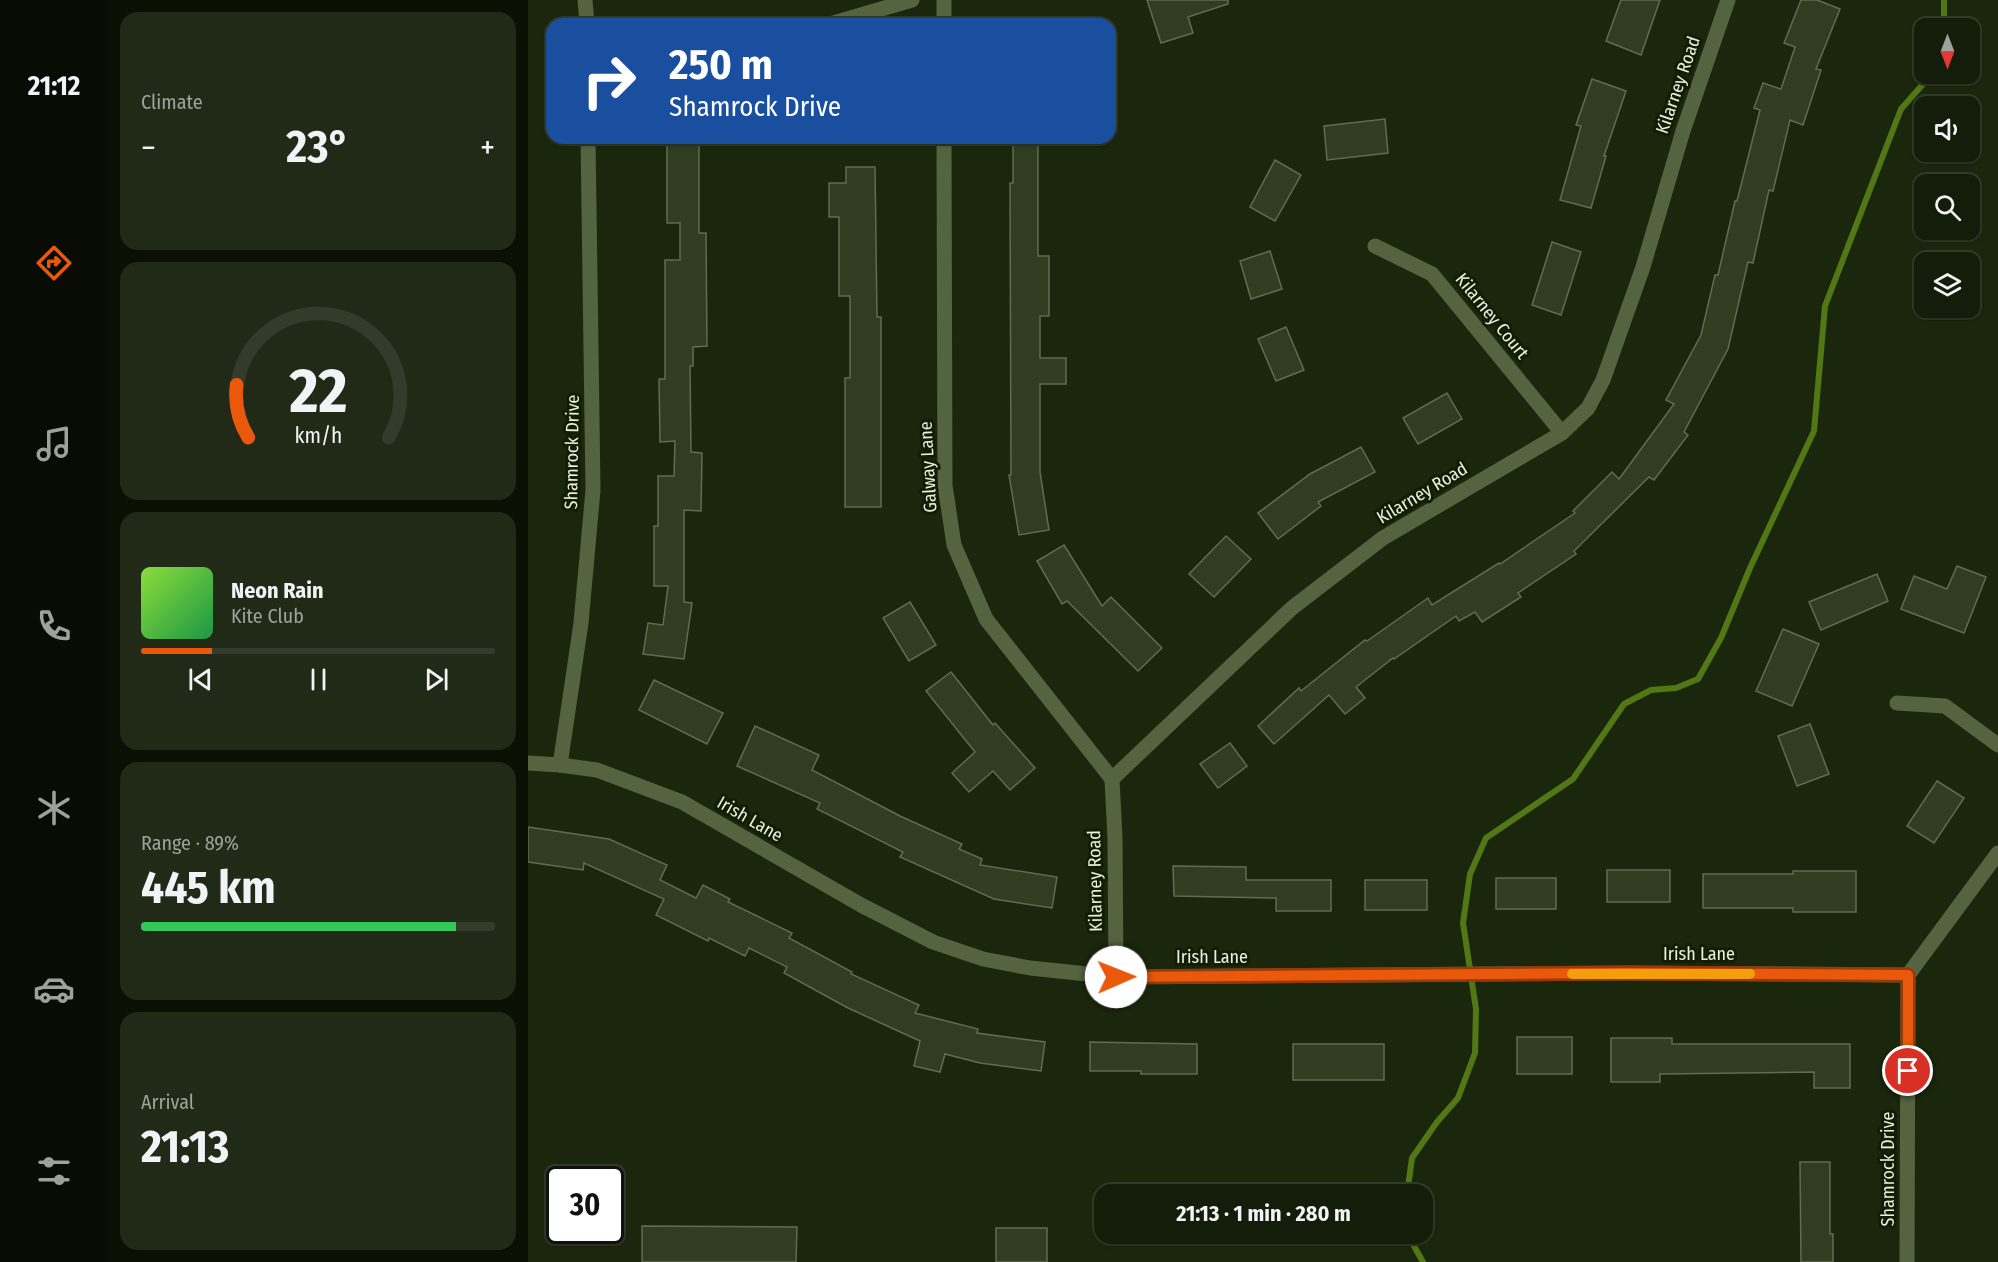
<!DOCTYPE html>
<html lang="en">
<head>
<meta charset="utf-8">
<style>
  body { margin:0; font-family:"Fira Sans Condensed",sans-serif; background:#212a17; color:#f1f3f6; height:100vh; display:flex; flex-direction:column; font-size:22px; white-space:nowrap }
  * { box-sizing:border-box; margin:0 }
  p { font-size:20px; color:#9da29c }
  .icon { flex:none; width:33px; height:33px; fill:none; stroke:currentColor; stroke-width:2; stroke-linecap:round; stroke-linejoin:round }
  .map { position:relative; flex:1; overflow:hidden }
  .panel { display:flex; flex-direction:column; gap:12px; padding:12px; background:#0b1005; width:420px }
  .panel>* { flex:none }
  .banner { position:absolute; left:18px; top:18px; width:570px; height:126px; border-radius:18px; box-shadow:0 2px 4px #0004,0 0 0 2px #333b2a; background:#1a4fa0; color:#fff; overflow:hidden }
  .needle { width:39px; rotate:180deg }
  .buttons { position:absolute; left:1386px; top:18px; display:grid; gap:12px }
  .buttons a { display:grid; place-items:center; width:66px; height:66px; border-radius:12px; background:#141d09; box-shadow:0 2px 4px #0004,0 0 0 2px #333b2a; font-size:30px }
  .speed { position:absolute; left:18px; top:1166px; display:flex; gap:12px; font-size:30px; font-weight:700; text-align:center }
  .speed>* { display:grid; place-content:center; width:78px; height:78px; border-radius:50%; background:#141d09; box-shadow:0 2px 4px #0004,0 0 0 2px #333b2a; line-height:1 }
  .speed .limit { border:3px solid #111; border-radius:9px; background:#fff; color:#111 }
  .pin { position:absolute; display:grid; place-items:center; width:51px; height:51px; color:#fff; margin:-26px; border:3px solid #fff; border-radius:50%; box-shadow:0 2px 6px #0007 }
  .me { position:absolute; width:66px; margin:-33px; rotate:89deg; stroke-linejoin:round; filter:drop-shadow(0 0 4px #0008) }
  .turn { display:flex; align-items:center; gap:21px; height:126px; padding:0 24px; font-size:27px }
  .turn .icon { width:78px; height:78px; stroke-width:2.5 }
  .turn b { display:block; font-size:42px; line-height:51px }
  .big { font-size:45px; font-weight:700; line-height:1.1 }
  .panel .widget { flex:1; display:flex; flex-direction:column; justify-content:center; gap:9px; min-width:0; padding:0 21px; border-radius:18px; background:#212a17 }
  .panel .dial { align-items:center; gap:0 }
  .dial svg { height:156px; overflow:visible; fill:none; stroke:#333b2a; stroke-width:7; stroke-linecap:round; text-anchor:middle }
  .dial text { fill:#f1f3f6; stroke:none }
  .song { display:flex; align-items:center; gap:18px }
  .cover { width:72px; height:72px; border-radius:9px; background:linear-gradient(135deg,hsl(90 70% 55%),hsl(140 70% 35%)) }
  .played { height:6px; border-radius:3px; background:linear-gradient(90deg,#ea580c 20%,#333b2a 20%) }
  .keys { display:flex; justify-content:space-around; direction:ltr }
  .heat { display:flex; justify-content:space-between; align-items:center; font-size:33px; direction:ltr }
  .charge { height:9px; border-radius:4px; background:linear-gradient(90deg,#34c759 89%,#333b2a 0) }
  .trip { position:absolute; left:566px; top:1184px; width:339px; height:60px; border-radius:18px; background:#141d09; box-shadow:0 2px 4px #0004,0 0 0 2px #333b2a; font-weight:700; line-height:60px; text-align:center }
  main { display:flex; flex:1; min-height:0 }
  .tabs { display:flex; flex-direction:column; width:108px; justify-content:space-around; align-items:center; background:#080c04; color:#9da29c }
  .tabs .icon { width:42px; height:42px }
  .tabs .on { color:#ea580c }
  .tabs b { font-size:27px; color:#f1f3f6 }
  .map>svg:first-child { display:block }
</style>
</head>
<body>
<main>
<nav class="tabs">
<b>21:12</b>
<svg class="icon on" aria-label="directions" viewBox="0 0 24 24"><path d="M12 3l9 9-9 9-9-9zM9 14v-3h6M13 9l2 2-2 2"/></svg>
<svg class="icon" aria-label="music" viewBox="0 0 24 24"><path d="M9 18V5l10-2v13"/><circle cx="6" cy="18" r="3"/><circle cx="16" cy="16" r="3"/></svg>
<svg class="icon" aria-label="phone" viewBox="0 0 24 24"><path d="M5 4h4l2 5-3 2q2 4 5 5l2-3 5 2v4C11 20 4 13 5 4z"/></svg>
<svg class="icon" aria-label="climate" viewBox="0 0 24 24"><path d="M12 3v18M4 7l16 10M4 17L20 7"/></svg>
<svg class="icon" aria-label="car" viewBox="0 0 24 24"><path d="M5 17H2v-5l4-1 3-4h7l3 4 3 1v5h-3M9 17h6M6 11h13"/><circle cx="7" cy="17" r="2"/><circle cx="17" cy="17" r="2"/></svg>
<svg class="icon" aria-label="filters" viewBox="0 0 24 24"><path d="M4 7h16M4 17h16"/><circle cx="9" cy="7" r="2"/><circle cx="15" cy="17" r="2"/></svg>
</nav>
<section class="panel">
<div class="widget"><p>Climate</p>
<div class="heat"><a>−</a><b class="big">23°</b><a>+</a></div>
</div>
<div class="widget dial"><svg viewBox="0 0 100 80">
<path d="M14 69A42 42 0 1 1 86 69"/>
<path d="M14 69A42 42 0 0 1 8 42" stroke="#ea580c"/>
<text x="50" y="56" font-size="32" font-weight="700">22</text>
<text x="50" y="72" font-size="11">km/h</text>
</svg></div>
<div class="widget">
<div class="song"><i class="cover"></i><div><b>Neon Rain</b><p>Kite Club</p></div></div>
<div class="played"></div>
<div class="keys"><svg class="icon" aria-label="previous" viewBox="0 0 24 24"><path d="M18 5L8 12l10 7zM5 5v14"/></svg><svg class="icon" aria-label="pause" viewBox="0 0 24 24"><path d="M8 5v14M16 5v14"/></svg><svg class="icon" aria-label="next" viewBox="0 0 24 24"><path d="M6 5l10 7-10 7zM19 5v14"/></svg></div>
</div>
<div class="widget"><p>Range · 89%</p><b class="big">445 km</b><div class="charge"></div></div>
<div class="widget"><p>Arrival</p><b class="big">21:13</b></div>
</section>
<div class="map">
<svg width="1470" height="1262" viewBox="0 0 1470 1262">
  <rect width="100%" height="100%" fill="#1b270c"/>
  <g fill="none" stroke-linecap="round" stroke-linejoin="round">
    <g stroke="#527715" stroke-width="6">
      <path d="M1416,28V0"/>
      <path d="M879,1194L884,1158L909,1122L930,1098L947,1053L948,1009L935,923L942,874L958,838L1045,779L1096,704L1123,690L1148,688L1170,679L1193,638L1222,568L1286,431L1297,306L1373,109L1396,83L1401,74"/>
      <path d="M881,1233L882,1239L895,1262"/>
    </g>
  </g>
  <g fill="#303d21" stroke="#5e6d4f" stroke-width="1.5">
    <path d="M619,0H700V4L660,17L665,33L633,43Z"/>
    <path d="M1093,0H1132L1113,55L1078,41Z"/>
    <path d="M1273,0H1289L1312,9L1288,69L1293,70L1275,125L1262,120L1245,191L1241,190L1225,263L1220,262L1200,349L1156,432L1160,435L1126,480L1121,477L1046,551L1048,554L990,593L993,597L954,622L947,612L931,621L928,616L866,659L865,658L828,687L837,698L817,714L801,695L746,744L730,726L771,688L773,691L837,640L839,641L900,598L904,605L971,563L972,564L1047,513L1045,511L1084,472L1091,479L1146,404L1138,400L1173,335L1187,275H1190L1207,201H1209L1232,110L1226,108L1235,83L1253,89L1267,47L1256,43Z"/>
    <path d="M1064,79L1098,91L1076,156H1078L1063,208L1032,200L1053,126L1048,125Z"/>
    <path d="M857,119L860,153L799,160L796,126Z"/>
    <path d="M139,138H171V233H178L179,346L165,347V366H162L163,452L174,453L173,511L156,510V602L164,603L156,659L115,654L120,623L135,625L140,586H126V526H130V476H146L147,441L132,442L131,379H137V260H152V223H139Z"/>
    <path d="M485,138H510V256H521V316H512V358H538V384H512V472L521,530L491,535L481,475H483L482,183H485Z"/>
    <path d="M747,160L773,175L747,221L722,207Z"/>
    <path d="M318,167H347L349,317H353V507H317V378H322V296H311V217H301V183H318Z"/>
    <path d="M1024,242L1053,252L1033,315L1004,305Z"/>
    <path d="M742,251L754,289L723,299L712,261Z"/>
    <path d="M758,327L776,370L748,381L730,339Z"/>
    <path d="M919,393L934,419L890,444L875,418Z"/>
    <path d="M833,447L847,472L790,502L793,506L750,539L730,513L782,474Z"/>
    <path d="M698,536L723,559L686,597L661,574Z"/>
    <path d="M536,545L574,606L583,597L634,648L610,671L539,601L534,604L509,561Z"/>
    <path d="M1429,566L1458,577L1436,633L1373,609L1386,576L1419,589Z"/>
    <path d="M1349,574L1360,601L1293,630L1281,602Z"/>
    <path d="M382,602L408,645L381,661L355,618Z"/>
    <path d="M1255,629L1291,644L1264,706L1228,691Z"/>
    <path d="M423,672L465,725L467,723L507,768L482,790L465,771L441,792L424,773L447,752L398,691Z"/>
    <path d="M126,680L195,713L179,744L111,710Z"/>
    <path d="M1282,724L1301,774L1269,786L1250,736Z"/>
    <path d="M227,726L291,755L284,770L372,816L434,844L431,849L454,859L452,865L529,877L524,908L466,899L372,857L375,852L289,809L292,803L209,766Z"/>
    <path d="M702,743L719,766L690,788L672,764Z"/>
    <path d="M1409,781L1436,798L1406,843L1379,826Z"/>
    <path d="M0,827L81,839L139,865L132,880L168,898L175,885L202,899L200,902L264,933L261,938L324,972L323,974L391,1005L387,1013L450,1029L449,1033L517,1042L513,1071L452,1063L417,1054L412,1072L386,1066L392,1041L320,1008L256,973L259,967L221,948L217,956L181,938L180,941L128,915L136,899L56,863L55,870L0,862Z"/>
    <path d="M645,866L718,867V880H803V911H748V898L646,896Z"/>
    <rect x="1079" y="870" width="63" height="32"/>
    <path d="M1265,871H1328V912H1265V908H1175V874H1265Z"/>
    <rect x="968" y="878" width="60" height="31"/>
    <rect x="837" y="880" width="62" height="30"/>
    <rect x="989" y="1037" width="55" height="37"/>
    <path d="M1083,1038H1144V1044H1322V1088H1286V1072L1132,1074V1082H1083Z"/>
    <path d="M562,1042L669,1044V1074H613V1071H562Z"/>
    <rect x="765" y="1044" width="91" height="36"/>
    <path d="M1272,1162H1302V1234H1305V1262H1273Z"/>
    <path d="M114,1226L269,1227L268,1262H114Z"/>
    <rect x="468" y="1228" width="51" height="34"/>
  </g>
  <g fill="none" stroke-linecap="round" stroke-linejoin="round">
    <g stroke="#546441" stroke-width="15">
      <path d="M57,0L59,24"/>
      <path d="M302,24L384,0"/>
      <path d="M416,24V0"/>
      <path d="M416,138L417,485L426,545L458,619L584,779"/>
      <path d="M847,246L904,274L1034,433"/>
      <path d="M1369,703L1417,706L1470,745"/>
      <path d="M0,763L32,765L69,770L154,802L333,905L405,942L455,959L502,968L588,977L1097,973L1380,975"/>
      <path d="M32,765L53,623L65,490L60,138"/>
      <path d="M588,977L587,838L584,779L764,608L855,538L1034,433L1060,408L1075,380L1115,267L1155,131L1200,0"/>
      <path d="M1379,1262L1380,975L1470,853"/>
    </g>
  </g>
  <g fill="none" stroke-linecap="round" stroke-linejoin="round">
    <g stroke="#983908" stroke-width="15">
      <path id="route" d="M588,977L1097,973L1380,975V1071"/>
    </g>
    <use href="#route" stroke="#ea580c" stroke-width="10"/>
    <path stroke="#f59e0b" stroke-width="10" d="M1044,974H1222"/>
  </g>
  <g text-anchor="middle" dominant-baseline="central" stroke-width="6" stroke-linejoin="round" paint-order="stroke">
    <g font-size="18" fill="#e8f1e0" stroke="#121d03">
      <text transform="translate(1150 85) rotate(-71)">Kilarney Road</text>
      <text transform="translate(964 316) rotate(51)">Kilarney Court</text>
      <text transform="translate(44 452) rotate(-89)">Shamrock Drive</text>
      <text transform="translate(400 467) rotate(-93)">Galway Lane</text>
      <text transform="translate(894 493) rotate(-31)">Kilarney Road</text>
      <text transform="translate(222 819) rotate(30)">Irish Lane</text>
      <text transform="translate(567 881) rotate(-91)">Kilarney Road</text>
      <text x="1171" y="954">Irish Lane</text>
      <text x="684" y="957">Irish Lane</text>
      <text transform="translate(1360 1169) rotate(-90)">Shamrock Drive</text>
    </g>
  </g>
</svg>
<div class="buttons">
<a><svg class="needle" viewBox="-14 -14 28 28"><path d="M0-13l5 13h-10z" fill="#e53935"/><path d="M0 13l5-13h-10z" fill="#9da29c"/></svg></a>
<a><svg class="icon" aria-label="sound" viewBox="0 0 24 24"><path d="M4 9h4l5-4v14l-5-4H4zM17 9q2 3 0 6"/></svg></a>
<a><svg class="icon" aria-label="search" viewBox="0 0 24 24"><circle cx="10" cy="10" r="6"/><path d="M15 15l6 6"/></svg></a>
<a><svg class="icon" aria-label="layers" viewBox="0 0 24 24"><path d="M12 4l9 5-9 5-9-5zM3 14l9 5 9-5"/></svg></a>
</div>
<div class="speed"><div class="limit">30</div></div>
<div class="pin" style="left:1380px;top:1071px;background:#d93025"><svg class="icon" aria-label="arrive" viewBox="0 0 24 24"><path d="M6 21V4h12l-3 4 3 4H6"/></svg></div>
<svg class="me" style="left:588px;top:977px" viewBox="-20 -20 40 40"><circle r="19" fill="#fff"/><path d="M0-13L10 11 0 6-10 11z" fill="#ea580c"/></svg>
<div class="trip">21:13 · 1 min · 280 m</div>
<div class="banner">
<div class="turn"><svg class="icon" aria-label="right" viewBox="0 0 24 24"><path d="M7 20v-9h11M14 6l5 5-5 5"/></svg><div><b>250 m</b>Shamrock Drive</div></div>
</div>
</div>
</main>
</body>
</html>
